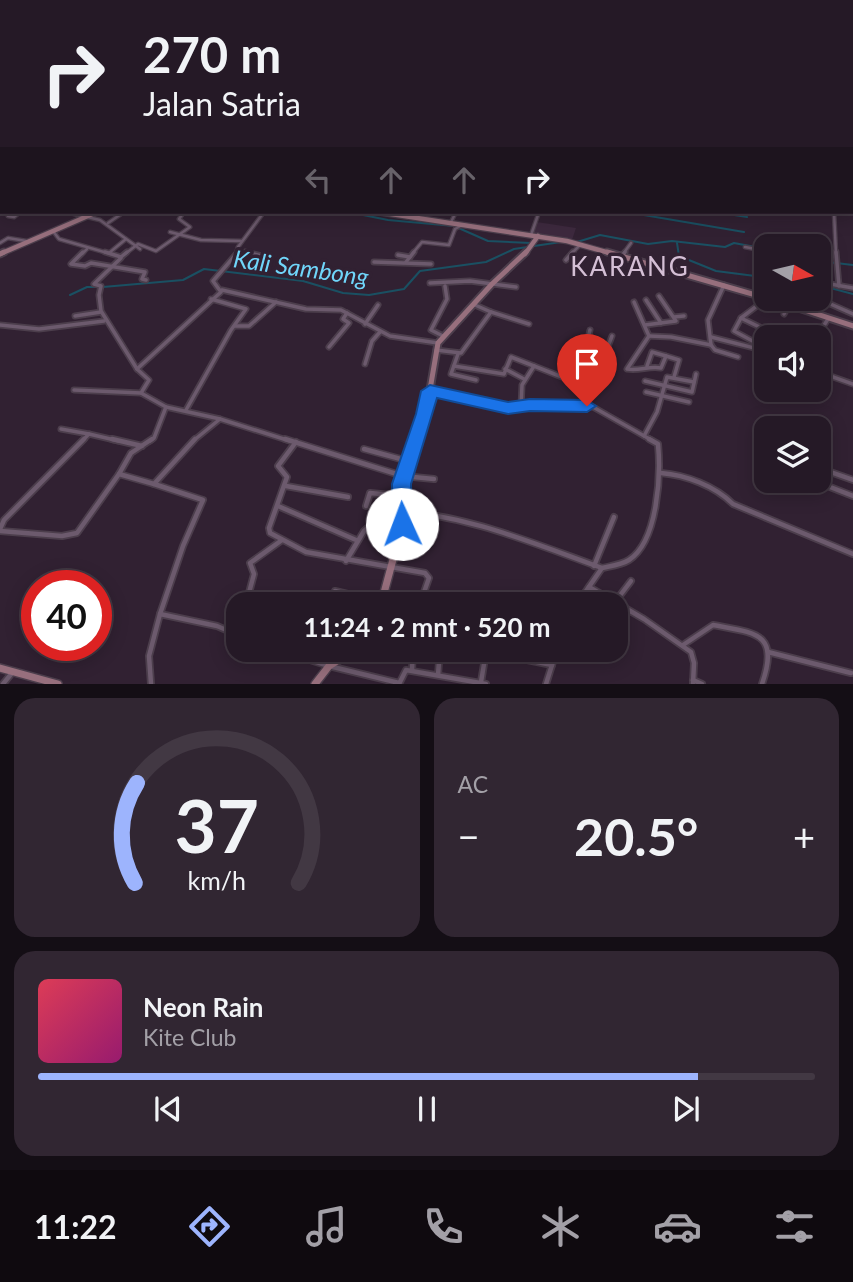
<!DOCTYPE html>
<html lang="id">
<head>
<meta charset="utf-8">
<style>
  body { margin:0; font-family:Lato,sans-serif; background:#312632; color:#f1f3f6; height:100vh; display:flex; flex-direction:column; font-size:26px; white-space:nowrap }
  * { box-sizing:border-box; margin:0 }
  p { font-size:23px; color:#a3a0a7 }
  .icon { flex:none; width:38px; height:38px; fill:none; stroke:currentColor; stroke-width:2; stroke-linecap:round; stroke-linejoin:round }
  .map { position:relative; height:684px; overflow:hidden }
  .drawer { display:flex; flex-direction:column; gap:14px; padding:14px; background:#140e15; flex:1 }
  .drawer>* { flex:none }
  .top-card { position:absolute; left:0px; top:0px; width:854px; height:214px; box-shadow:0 4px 18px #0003,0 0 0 2px #423843; background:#251926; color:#f1f3f6; overflow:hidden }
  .needle { width:46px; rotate:98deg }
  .controls { position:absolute; left:754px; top:234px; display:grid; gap:14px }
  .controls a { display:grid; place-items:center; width:77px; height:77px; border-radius:14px; background:#251926; box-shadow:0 4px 18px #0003,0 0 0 2px #423843; font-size:35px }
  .speed { position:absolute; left:21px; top:570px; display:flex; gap:14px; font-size:35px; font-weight:700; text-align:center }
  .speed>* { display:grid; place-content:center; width:91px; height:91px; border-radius:50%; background:#251926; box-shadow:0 4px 18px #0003,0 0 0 2px #423843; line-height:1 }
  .speed .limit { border:10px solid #d22; background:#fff; color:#111 }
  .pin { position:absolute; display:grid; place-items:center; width:60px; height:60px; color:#fff; margin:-72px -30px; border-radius:50% 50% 50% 0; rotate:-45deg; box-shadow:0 0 7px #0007 }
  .pin .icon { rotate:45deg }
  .me { position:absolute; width:77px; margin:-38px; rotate:358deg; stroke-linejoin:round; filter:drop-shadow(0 0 5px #0008) }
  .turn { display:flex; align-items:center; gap:24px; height:147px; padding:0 28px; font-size:32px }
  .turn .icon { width:91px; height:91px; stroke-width:2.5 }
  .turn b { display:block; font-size:49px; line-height:60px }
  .lanes { display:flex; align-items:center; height:66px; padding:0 28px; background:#0003; justify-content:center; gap:35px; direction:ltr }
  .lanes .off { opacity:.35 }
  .big { font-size:52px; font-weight:700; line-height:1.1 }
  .drawer .card { flex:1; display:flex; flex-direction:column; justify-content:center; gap:10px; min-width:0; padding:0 24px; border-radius:21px; background:#312632 }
  .drawer .dial { align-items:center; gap:0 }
  .dial svg { height:182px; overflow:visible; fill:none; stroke:#423843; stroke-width:7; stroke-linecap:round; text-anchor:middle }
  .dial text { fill:#f1f3f6; stroke:none }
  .song { display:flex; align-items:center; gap:21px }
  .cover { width:84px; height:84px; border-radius:10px; background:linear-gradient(135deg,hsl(350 70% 55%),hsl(320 70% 35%)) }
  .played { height:7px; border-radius:4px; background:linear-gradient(90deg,#9db4fd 85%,#423843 85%) }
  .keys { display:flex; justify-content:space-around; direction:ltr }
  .heat { display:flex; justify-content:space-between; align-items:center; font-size:38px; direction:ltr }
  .drawer .tiles { flex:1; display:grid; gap:14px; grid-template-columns:1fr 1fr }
  .card:last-child { grid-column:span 2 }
  .trip { position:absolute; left:226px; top:592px; width:402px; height:70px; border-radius:21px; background:#251926; box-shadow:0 4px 18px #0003,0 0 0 2px #423843; font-weight:700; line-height:70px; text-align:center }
  .dock { display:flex; height:112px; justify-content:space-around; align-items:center; background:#0f0a0f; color:#a3a0a7 }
  .dock .icon { width:49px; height:49px }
  .dock .selected { color:#9db4fd }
  .dock b { font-size:32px; color:#f1f3f6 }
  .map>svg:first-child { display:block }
</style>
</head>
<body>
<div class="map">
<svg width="853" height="684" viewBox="0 0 853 684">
  <rect width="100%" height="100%" fill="#312132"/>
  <path fill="#3d293e" d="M537,222L576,228L572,240L533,235Z"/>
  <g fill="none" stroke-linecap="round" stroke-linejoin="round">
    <g stroke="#1a5062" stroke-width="2">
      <path d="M348,212L388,220L454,226L488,241L531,243"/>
      <path d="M626,212L744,232"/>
      <path d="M715,212L747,217"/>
      <path d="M577,242L600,235L648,244L672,241L725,247L734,243L766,249"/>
      <path d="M677,243L679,256L716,271L755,276L766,282"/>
      <path d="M819,261L853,265"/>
      <path d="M819,285L853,294"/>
      <path d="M103,287L183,280L204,269L303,281L343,293L369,295L404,289L420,271L486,262L514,249L561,242"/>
      <path d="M70,295L87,287H97"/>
    </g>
    <g stroke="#4c3e4c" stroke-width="3.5">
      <g id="street-far3">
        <path d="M644,0H659"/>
        <path d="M729,0L734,2"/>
        <path d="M813,0L821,2"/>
        <path d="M844,0L852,2"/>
        <path d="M796,1L800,2"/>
        <path d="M181,2L183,0"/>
        <path d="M413,2L415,0"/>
        <path d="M620,2L629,0"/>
        <path d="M757,2L759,0"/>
        <path d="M833,2L836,0"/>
      </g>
    </g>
    <g stroke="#4c3e4c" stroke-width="5">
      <g id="street-far2">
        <path d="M0,139L2,137"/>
        <path d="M66,212L100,220L140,249"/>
        <path d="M834,212L836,254"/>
        <path d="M8,216L14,217L20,212"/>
        <path d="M451,222L456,212"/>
        <path d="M108,223L124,212"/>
        <path d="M53,231L59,239L111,254"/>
        <path d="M170,232L201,240L241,241"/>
        <path d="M531,235L539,212"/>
        <path d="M0,243L8,238L26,241"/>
        <path d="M745,247L766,251"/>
        <path d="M239,251L253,254"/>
        <path d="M109,253L126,239"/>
        <path d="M82,254L87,249"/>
        <path d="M125,254L138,244L156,251L190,227L179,219L184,212"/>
        <path d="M236,254L238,247L264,212"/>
        <path d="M412,254L422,242L449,245L455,229L462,225"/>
        <path d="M571,254L580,245"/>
        <path d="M623,254L631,243"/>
      </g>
    </g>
    <g stroke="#4c3e4c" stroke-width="7">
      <g id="street-far1">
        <path d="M83,252L71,264L85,266L91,263L145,272L142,279L146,280"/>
        <path d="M105,252L121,257L127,252"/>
        <path d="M245,252L270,258"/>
        <path d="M836,252L839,286"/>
        <path d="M398,255L410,257"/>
        <path d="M622,256L625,252"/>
        <path d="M121,258L94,284L101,286L99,295L101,311L137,369"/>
        <path d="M566,260L573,252"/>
        <path d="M374,262L431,264"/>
        <path d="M406,262L414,252"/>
        <path d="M762,269L766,270"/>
        <path d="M819,282L853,288"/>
        <path d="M430,283L470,281L516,287"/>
        <path d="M222,290L306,309L341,310L390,336L438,343"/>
        <path d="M766,299L741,318L782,338"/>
        <path d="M804,299L805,310"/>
        <path d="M819,299L853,314"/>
        <path d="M646,300L661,323"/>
        <path d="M634,302L649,336"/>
        <path d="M491,312L529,324"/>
        <path d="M784,314L789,305"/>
        <path d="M75,316L101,312"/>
        <path d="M674,317L684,316"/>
        <path d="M741,318L734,331L760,345L759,349"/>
        <path d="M365,324L378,305"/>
        <path d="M0,325L39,329L104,321"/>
        <path d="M645,325L676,321L659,296"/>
        <path d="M235,326H249L276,302"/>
        <path d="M443,336L431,330L447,299L445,286"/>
        <path d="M649,336L627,369C640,371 648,366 661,368L666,356L679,360L674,377"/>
        <path d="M649,336L671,337L711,345L715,350L738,357"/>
        <path d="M711,337L766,351"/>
        <path d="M816,338L828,319"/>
        <path d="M577,341L607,349"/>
        <path d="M587,343L590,330"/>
        <path d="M711,345L708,320L724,285"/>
        <path d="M329,347L349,323L343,319L347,313"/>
        <path d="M436,350L461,353L491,312L475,305"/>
        <path d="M458,354L451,374L476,380"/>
        <path d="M365,364L372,341L380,332"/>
        <path d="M454,366L504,374L511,357L534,366"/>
        <path d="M647,366L652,352L666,356"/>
        <path d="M505,369L524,379"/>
        <path d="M819,372L853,384"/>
        <path d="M645,381L692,392L696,374"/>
        <path d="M74,390L141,393"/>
        <path d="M430,391L508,408L533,405L593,407L653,441"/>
        <path d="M646,392L689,402"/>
        <path d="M521,407L522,385L534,366L562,377L568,367L590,373L607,349L612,336"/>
        <path d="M186,410L231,330L246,309L211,299"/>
        <path d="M220,419L290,441"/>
        <path d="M61,429L89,434"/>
        <path d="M644,436L657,412L667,377L694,382"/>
        <path d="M82,441L89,434L119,441"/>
        <path d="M150,441L154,438L166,407"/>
        <path d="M193,441L220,419L166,407L141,393L149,380L137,369L221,292L213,281L238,252"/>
      </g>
    </g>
    <g stroke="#4c3e4c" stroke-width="8">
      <g id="street">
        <path d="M112,439L142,446"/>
        <path d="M285,439L403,476L434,479"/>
        <path d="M296,442L278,466L287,477L269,528L270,533L306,552L425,573L429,578L422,598L423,604"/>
        <path d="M364,449L408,461"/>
        <path d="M819,468L853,480"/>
        <path d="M661,473C686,475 715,486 733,504L853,554"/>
        <path d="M119,474L131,453L152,439"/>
        <path d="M825,485L853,496"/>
        <path d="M286,486L348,497"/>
        <path d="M278,506L356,540"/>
        <path d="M366,506L370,493L401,496"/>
        <path d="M0,529L4,520L84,439"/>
        <path d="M0,531L62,536L77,533L119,474L154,484L195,439"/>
        <path d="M346,561L364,531L388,510C465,514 530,542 602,568"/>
        <path d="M594,566L614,517"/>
        <path d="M589,587L644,619L691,652L694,663L693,684"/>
        <path d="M335,591L381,602"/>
        <path d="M382,600L395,604"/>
        <path d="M393,601L421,600"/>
        <path d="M615,602L631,581"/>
        <path d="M246,604L254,574L250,563L282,540"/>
        <path d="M577,604L602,568C611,566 621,565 629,560C658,541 661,475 658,444L649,439"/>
        <path d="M160,614L217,626L238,635"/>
        <path d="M231,632L238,621"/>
        <path d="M683,645L713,625C755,633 780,632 762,684"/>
        <path d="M275,649L329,666L399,683"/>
        <path d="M768,652L851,673"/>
        <path d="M412,670L413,649"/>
        <path d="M438,675L440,649"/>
        <path d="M693,680L702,684"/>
        <path d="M481,682L485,658L492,653L552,665"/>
        <path d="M3,684L12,673"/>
        <path d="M151,684L149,656L160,614L183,546L203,500L154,484"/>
        <path d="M399,684L406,670L486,684"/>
        <path d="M546,684L557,649"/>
      </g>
    </g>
    <g stroke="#4c3e4c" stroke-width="5">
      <path id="secondary-far3" d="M44,2L47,0"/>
    </g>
    <g stroke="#4c3e4c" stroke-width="7">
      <g id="secondary-far2">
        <path d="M378,212L567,241L613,254"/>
        <path d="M0,254L97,212"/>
        <path d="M525,254L538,236"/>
      </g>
    </g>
    <g stroke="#4c3e4c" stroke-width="9">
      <g id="secondary-far1">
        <path d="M607,252L766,298"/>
        <path d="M0,254L4,252"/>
        <path d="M771,299L853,326"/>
        <path d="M416,441L427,407L438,343L492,284L526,252"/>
      </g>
    </g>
    <g stroke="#4c3e4c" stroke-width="10">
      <g id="secondary">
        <path d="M381,604L401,530V484L416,439"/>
        <path d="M0,668L58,684"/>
        <path d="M315,684L329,666L356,649"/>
      </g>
    </g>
    <g stroke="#4c3e4c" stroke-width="6">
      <g id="highway">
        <path d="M484,2L499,0"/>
        <path d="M497,2L514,0"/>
      </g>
    </g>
    <use href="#street-far3" stroke="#6c5a6d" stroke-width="2"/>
    <use href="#street-far2" stroke="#6c5a6d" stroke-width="2.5"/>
    <use href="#street-far1" stroke="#6c5a6d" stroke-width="3.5"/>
    <use href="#street" stroke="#6c5a6d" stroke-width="4.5"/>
    <use href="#secondary-far3" stroke="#976f7d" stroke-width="3.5"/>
    <use href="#secondary-far2" stroke="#976f7d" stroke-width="4.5"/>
    <use href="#secondary-far1" stroke="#976f7d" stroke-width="5"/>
    <use href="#secondary" stroke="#976f7d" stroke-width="7"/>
    <use href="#highway" stroke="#faa1a1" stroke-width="4.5"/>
  </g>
  <path fill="#1a73e8" stroke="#114b97" stroke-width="2" d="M430,385L508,402L530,399L587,400L596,406L587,412L530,411L508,414L437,398L411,484L412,524L409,529L402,532L395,529L392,524V484L416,414L421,391Z"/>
  <g text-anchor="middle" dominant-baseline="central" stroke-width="7" stroke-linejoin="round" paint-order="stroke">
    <g font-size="24" font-style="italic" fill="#70d6fa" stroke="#312132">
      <text transform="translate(301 267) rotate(8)">Kali Sambong</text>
    </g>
    <g font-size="26" letter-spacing="2" fill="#d4bfd5" stroke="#312132">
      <text x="630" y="266">KARANG</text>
    </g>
  </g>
</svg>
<div class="controls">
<a><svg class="needle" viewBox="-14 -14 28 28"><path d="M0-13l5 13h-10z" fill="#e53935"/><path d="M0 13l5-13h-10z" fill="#a3a0a7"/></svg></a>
<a><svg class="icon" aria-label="sound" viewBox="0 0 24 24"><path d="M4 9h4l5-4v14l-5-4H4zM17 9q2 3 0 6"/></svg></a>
<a><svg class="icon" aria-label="layers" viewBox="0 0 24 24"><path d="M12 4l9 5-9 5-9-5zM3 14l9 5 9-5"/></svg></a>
</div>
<div class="speed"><div class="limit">40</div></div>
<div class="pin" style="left:587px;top:406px;background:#d93025"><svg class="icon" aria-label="arrive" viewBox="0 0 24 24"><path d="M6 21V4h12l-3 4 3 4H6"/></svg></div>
<svg class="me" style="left:402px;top:524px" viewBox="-20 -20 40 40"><circle r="19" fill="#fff"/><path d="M0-13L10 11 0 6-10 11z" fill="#1a73e8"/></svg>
<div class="trip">11:24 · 2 mnt · 520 m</div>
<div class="top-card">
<div class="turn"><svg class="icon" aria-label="right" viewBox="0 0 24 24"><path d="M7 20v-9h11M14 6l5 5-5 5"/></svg><div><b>270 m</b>Jalan Satria</div></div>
<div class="lanes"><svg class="icon off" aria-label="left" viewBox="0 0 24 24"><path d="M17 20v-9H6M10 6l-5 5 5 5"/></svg><svg class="icon off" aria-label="ahead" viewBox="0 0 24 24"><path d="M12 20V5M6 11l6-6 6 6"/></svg><svg class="icon off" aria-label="ahead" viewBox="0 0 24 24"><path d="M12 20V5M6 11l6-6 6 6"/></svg><svg class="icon" aria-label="right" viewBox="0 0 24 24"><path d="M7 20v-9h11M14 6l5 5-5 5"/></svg></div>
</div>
</div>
<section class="drawer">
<div class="tiles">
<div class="card dial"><svg viewBox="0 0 100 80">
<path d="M14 69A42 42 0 1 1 86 69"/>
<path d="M14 69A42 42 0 0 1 15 25" stroke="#9db4fd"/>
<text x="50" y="56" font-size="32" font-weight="700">37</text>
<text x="50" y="72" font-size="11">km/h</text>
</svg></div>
<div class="card"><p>AC</p>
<div class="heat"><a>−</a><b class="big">20.5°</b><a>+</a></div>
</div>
<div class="card">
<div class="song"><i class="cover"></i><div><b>Neon Rain</b><p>Kite Club</p></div></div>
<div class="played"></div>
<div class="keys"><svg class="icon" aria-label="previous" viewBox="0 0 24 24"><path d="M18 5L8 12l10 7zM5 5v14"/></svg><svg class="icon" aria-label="pause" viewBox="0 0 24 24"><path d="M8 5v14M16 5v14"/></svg><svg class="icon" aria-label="next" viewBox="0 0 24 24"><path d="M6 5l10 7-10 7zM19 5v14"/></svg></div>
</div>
</div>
</section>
<nav class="dock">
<b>11:22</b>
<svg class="icon selected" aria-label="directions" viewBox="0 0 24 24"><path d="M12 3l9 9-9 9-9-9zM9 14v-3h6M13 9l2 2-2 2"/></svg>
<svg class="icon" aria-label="music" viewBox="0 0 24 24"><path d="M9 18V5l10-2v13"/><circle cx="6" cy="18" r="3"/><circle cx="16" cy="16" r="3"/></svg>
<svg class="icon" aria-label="phone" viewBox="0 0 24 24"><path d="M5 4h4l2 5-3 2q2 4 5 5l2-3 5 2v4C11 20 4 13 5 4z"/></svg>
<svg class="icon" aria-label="climate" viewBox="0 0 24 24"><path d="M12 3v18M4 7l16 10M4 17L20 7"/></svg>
<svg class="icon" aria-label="car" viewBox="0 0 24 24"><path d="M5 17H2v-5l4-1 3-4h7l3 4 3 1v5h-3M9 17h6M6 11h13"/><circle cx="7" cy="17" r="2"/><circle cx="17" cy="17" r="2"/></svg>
<svg class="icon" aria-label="filters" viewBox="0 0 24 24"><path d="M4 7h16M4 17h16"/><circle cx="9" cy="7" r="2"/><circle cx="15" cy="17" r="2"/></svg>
</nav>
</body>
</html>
